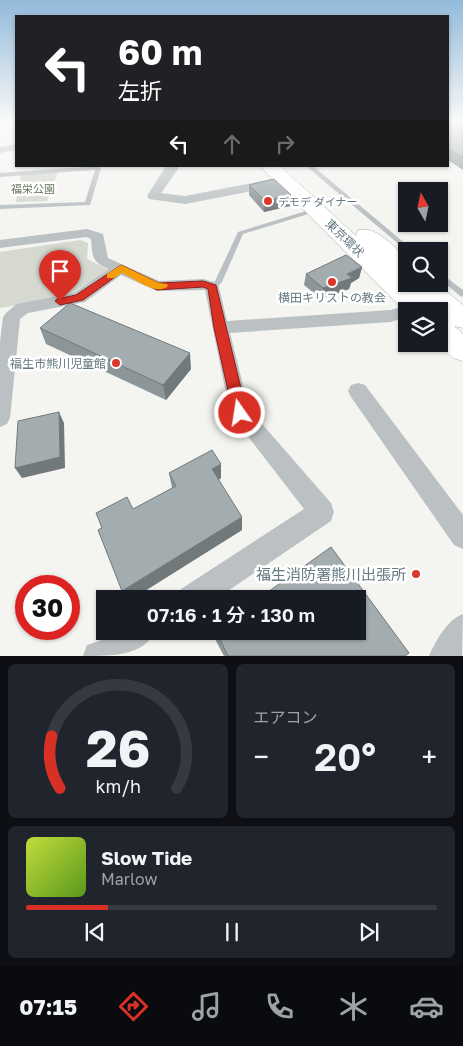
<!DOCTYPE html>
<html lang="ja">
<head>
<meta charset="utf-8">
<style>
  body { margin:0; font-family:"Golos Text","Noto Sans JP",sans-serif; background:#20242c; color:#f1f3f6; height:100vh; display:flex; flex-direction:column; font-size:19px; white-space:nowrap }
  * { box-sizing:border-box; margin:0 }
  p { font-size:16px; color:#9ea1a6 }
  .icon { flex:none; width:28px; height:28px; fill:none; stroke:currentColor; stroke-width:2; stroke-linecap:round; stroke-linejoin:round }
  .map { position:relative; height:656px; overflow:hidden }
  .drawer { display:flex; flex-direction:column; gap:8px; padding:8px; background:#0d0f14; flex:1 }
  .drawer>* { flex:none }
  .top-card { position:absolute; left:15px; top:15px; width:434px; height:152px; border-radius:0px; box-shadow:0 1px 4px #0004; background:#202124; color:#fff; overflow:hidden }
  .needle { width:32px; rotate:351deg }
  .controls { position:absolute; left:398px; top:182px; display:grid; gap:10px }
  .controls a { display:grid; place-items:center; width:50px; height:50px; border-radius:0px; background:#171b24; box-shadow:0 1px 4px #0004; font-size:25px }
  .speed { position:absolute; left:15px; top:575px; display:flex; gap:10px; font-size:25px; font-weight:700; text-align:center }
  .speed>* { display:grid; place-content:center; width:65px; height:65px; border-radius:50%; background:#171b24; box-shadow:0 1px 4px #0004; line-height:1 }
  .speed .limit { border:8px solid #d22; background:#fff; color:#111 }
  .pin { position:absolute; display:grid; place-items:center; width:42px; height:42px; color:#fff; margin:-51px -21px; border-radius:50% 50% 50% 0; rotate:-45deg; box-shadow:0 0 5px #0007 }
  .pin .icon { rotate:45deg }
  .me { position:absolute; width:55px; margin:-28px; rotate:347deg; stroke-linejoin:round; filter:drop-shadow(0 0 4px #0008) }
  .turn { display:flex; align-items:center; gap:18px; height:105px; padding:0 20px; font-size:22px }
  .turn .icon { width:65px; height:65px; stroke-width:2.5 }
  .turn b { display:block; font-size:35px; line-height:42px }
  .lanes { display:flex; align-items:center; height:48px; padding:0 20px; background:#0003; justify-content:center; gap:25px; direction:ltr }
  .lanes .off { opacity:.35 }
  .big { font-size:38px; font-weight:600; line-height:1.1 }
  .drawer .tile { flex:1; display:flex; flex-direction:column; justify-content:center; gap:8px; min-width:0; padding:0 18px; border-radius:8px; background:#20242c }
  .drawer .dial { align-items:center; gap:0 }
  .dial svg { height:130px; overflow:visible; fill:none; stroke:#363941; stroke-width:7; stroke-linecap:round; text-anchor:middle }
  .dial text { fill:#f1f3f6; stroke:none }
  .song { display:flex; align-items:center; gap:15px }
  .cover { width:60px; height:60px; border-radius:8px; background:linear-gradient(135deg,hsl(70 70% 55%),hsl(90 70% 35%)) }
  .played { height:5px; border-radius:2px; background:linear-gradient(90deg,#d93025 20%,#363941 20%) }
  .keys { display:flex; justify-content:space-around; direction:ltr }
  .heat { display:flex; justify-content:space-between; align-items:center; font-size:28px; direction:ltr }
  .drawer .tiles { flex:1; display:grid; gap:8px; grid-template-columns:1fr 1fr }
  .tile:last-child { grid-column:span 2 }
  .trip { position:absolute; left:96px; top:590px; width:270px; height:50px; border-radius:0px; background:#171b24; box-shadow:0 1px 4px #0004; font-weight:600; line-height:50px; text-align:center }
  .menu { display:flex; height:80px; justify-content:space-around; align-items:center; background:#090b0e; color:#9ea1a6 }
  .menu .icon { width:35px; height:35px }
  .menu .on { color:#d93025 }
  .menu b { font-size:22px; color:#f1f3f6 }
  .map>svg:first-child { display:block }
</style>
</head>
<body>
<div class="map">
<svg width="463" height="656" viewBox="0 0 463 656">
  <rect width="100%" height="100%" fill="#f4f4f1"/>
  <g fill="#d5d9d0">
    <path d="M58,172L47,201L16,202L21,175Z"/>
    <path d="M80,240L88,243L87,259L110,270L64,298L0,308V252Z"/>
  </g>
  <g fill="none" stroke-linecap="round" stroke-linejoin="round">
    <g stroke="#afb4b6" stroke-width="1">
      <path id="trunk" d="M260,166H280L356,236L358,230C377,226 393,246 406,258V277L399,276L412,288L410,284H437L463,305V328L454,326L463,334V361L453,358L438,344L439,318L448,321L431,305L434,311L406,312Z"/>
    </g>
    <g fill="#bbc1c3" fill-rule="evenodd">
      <path d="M98,166L101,168L90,205L0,209V205L85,202L95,170L0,177V173Z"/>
      <path d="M306,166H313L414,251H407Z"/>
      <path d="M316,208L318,209V211L243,234L222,282L215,289H209L208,287L215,281L238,232Z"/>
      <path d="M439,272L463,290V297L460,296L439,278Z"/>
    </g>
    <g fill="#bbc1c3" fill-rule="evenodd">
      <path d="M16,144V150L0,153V147Z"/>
      <path d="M166,166H178V169L161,193L185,196L272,179L278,183L272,187L185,204L149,199L147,196Z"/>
      <path d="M87,229L103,234L108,258L159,281L203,279L218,283L227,321L391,310L417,302L423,304L425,308L423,311H406V317L391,322L230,333L249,409L331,503L334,512L331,521L216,599H177L181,589L304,509L230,413L205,290L157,291L121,275L85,302L28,313L20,319L10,418L7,424L0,427V342L3,317L6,313L17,304L74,293L109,269C91,261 93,258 91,239L86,237L0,248V240Z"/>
      <path d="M358,383L365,385L463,515V549L454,545L351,397L348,391L351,385Z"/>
      <path d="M463,614L462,656H429C436,640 447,620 463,614Z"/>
      <path d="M115,631H156C144,656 111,656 83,656L87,645L102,640Z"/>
    </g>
    <use href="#trunk" fill="#fff" fill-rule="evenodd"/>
  </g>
  <g fill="#8c9597">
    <path d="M448,122H463V170L448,160Z"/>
    <path d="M249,185L290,206L264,212L249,195Z"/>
    <path d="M362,267L359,278L351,283L349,289L321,299L304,285L306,274Z"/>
    <path d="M40,328L191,369L166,400L46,344Z"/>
    <path d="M169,473L221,478L219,480L242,530L132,599H126L102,528L172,488Z"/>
    <path d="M215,631H358L405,656H224L216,641Z"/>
  </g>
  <g fill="#72797b">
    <path d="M291,195L290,206L264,212L265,201Z"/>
    <path d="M362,267L359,278L351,283L349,289L321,299L323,288Z"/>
    <path d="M190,353L191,369L166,400L163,385Z"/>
    <path d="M59,412L64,423L65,468L22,478L15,468Z"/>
    <path d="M221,464V478L213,483L212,469Z"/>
    <path d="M242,517V530L132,599H126L122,591Z"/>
  </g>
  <g fill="#a3adb0" stroke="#72797b">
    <path d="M448,122H463V158L448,148Z"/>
    <path d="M274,179L291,195L265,201L249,185Z"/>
    <path d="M346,255L362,267L347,274L352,278L323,288L306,274Z"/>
    <path d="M70,303L190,353L163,385L40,328Z"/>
    <path d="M59,412L60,457L15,468L18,421Z"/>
    <path d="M212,450L221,464L212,469L242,517L122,591L98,530L102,528L96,513L127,497L133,509L176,486L169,473Z"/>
    <path d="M331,547L409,653L405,656H228L216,631H358V599H258Z"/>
  </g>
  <linearGradient id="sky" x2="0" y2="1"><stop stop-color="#92bada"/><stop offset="0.57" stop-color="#fafaf9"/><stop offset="1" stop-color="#fafaf9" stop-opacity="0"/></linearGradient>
  <rect width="463" height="214" fill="url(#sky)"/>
  <path fill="#d93025" stroke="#8d1f18" d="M121,265L159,283L203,281L216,285L247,413L245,417L240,419L235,417L233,413L214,328L208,289L203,287L157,290L122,272L83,300L60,305L55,301L57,299L76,295Z"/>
  <path fill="#f59e0b" d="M121,265L159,283L167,284L168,286C157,297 134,278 122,273L114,278H107V274Z"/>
  <g fill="#db362a" stroke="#fff" stroke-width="2">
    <circle cx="268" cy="201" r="5"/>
    <circle cx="332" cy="282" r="5"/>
    <circle cx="116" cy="363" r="5"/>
    <circle cx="416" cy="574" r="5"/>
  </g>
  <g text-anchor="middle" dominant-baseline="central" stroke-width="5" stroke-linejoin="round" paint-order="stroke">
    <g font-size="11" fill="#6b7863" stroke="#fff">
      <text x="33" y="188">福栄公園</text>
    </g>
    <g font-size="11" fill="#657981" stroke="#fff" text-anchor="start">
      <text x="278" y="201">デモデ ダイナー</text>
    </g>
    <g font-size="12" fill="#657981" stroke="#fff">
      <text transform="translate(345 238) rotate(44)">東京環状</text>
    </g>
    <g font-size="12" fill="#657981" stroke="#fff">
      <text x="332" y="297">横田キリストの教会</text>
      <text x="106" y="363" text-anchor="end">福生市熊川児童館</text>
    </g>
    <g font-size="15" fill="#657981" stroke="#fff" text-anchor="end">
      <text x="406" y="574">福生消防署熊川出張所</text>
    </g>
  </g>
</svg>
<div class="controls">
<a><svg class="needle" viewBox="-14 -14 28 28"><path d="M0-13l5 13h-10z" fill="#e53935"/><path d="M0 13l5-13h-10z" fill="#9ea1a6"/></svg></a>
<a><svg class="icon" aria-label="search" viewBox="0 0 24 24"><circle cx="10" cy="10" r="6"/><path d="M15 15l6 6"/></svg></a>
<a><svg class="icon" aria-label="layers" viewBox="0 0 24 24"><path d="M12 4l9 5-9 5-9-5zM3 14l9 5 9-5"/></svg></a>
</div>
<div class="speed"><div class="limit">30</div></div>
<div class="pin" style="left:60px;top:301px;background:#d93025"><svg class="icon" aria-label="arrive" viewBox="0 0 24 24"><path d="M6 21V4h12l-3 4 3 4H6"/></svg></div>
<svg class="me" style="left:240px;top:413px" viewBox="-20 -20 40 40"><circle r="17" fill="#d93025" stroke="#fff" stroke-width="3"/><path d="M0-11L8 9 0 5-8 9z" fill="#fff"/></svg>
<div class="trip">07:16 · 1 分 · 130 m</div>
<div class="top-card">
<div class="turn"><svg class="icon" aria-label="left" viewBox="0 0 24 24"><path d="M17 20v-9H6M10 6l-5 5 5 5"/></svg><div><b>60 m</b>左折</div></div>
<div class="lanes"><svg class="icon" aria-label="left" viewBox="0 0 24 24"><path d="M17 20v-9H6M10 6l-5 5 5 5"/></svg><svg class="icon off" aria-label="ahead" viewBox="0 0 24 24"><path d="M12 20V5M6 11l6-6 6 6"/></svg><svg class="icon off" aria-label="right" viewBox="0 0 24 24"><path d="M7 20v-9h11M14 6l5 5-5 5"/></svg></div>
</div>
</div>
<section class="drawer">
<div class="tiles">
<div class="tile dial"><svg viewBox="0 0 100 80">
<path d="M14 69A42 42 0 1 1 86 69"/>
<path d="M14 69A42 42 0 0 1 9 37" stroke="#d93025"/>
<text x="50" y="56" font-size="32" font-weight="700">26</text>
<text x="50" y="72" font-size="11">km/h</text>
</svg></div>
<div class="tile"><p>エアコン</p>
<div class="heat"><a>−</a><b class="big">20°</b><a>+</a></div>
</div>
<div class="tile">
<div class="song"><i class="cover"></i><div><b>Slow Tide</b><p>Marlow</p></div></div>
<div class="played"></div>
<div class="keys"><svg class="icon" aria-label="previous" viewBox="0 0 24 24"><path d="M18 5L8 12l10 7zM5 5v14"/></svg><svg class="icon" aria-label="pause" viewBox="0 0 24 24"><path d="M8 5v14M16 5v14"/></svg><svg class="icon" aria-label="next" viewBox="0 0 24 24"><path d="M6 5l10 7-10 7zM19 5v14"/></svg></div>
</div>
</div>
</section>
<nav class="menu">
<b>07:15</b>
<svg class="icon on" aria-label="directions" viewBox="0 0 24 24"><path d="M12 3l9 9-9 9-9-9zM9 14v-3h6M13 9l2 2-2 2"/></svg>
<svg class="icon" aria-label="music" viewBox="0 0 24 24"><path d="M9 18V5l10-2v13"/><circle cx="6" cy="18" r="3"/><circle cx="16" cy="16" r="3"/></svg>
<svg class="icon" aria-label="phone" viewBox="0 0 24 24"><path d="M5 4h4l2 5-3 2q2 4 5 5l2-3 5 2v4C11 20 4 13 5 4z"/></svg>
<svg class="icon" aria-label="climate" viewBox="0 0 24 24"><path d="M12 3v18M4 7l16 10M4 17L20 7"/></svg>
<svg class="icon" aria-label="car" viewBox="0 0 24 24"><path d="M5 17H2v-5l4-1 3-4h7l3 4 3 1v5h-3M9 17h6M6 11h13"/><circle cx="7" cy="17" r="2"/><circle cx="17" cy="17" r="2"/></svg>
</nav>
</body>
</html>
